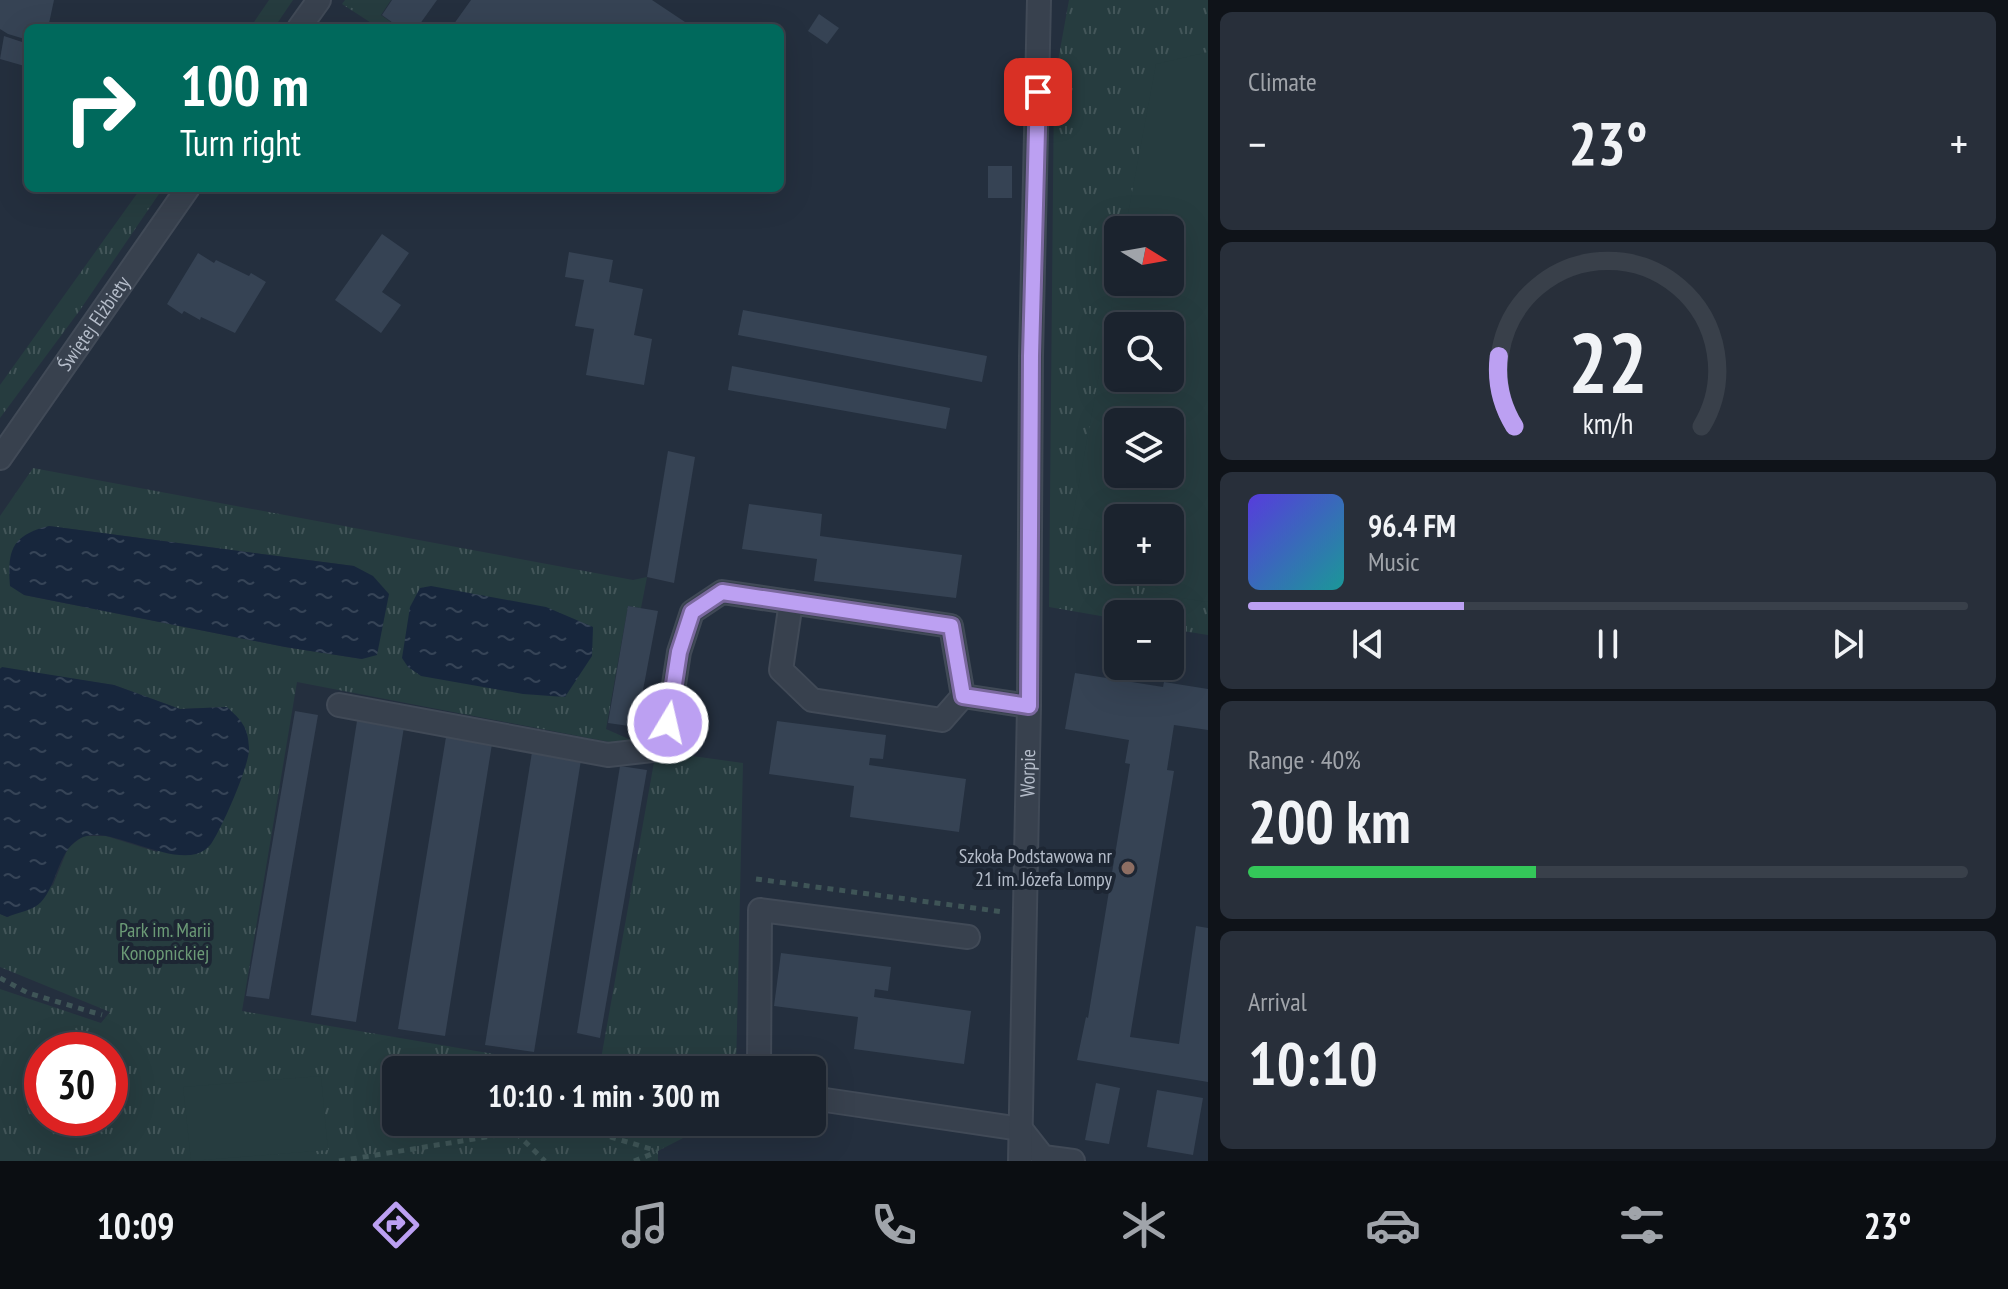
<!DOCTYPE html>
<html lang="en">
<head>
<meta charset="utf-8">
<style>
  body { margin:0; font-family:"PT Sans Narrow",sans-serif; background:#282f3a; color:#f1f3f6; height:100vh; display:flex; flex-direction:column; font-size:30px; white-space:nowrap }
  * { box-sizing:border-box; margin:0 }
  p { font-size:26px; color:#a0a4aa }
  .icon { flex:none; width:44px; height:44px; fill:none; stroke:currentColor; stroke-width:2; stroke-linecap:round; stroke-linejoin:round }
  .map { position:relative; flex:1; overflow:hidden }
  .sheet { display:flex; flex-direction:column; gap:12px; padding:12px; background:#0f1319; width:800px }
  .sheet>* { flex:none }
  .banner { position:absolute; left:24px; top:24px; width:760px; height:168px; border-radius:12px; box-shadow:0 8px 32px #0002,0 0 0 2px #39404a; background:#00695c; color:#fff; overflow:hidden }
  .needle { width:52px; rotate:101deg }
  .tools { position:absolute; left:1104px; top:216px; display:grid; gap:16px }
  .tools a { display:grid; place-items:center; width:80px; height:80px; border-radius:12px; background:#1b232e; box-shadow:0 8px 32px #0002,0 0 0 2px #39404a; font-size:40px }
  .speed { position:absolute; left:24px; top:1032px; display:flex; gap:16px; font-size:40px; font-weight:700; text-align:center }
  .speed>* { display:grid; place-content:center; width:104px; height:104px; border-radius:50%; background:#1b232e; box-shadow:0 8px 32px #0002,0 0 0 2px #39404a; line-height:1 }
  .speed .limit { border:12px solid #d22; background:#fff; color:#111 }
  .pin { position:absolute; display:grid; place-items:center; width:68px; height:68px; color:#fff; margin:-34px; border-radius:16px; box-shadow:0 4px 12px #0006 }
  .me { position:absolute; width:88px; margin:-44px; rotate:9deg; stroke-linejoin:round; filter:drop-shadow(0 0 6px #0008) }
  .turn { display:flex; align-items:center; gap:28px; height:168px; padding:0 24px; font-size:36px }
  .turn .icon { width:104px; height:104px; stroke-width:2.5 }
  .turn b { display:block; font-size:56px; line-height:68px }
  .big { font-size:60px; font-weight:700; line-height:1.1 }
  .sheet .widget { flex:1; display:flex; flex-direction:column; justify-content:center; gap:12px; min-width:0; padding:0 28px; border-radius:12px; background:#282f3a }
  .sheet .dial { align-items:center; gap:0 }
  .dial svg { height:208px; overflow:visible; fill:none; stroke:#39404a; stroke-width:7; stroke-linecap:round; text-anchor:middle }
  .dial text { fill:#f1f3f6; stroke:none }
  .song { display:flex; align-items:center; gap:24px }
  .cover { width:96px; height:96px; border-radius:12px; background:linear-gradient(135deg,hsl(250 70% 55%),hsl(180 70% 35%)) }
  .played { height:8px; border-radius:4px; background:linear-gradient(90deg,#bca0f2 30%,#39404a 30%) }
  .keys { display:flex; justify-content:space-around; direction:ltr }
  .heat { display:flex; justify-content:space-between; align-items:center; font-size:44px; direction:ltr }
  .charge { height:12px; border-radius:6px; background:linear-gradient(90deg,#34c759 40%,#39404a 0) }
  .trip { position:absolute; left:382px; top:1056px; width:444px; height:80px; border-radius:12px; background:#1b232e; box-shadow:0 8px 32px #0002,0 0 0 2px #39404a; font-weight:700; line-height:80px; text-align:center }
  .tabs { display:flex; height:128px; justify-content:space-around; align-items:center; background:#0b0e12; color:#a0a4aa }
  .tabs .icon { width:56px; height:56px }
  .tabs .selected { color:#bca0f2 }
  .tabs b { font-size:36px; color:#f1f3f6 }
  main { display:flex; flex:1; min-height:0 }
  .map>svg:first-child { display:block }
</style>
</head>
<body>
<main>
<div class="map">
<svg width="1208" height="1161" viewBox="0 0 1208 1161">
  <defs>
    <pattern id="grass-tufts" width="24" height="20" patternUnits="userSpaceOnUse" patternTransform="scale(2)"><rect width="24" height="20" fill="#263c3f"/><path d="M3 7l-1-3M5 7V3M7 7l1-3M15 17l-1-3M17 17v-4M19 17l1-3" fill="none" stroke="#435659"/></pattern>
    <pattern id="water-ripples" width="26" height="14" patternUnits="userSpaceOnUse" patternTransform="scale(2)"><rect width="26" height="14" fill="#17263c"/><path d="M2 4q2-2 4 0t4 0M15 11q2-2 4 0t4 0" fill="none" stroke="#364457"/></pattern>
  </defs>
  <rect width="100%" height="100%" fill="#242f3e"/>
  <g fill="url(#grass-tufts)" fill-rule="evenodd">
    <path d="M269,0H293L274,28H250Z"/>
    <path d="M345,0H391L381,15L399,28H379L342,4Z"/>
    <path d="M1069,0H1208V635L1170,629V614H1118V619L1049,607L1054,83ZM1118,230H1170V282H1118ZM1118,326H1170V378H1118ZM1118,422H1170V474H1118ZM1118,518H1170V570H1118Z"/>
    <path d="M141,188H163L80,310L0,418V385Z"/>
    <path d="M33,468L633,580L647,577L641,608L628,606L606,729L656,751L743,763L736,1070H599L656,751L297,682L242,1011L588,1070H396V1122H714L658,1151V1161H0V989L101,1023L110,1012L0,967V914L8,917L53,885L68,848L83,836H106L157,852L227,707L180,709L114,685L0,668V516ZM49,526L354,566L362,659L285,647L24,595ZM42,1050H110V1118H42Z"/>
  </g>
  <g fill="#263c3f" fill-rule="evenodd">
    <path d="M1208,52V602L1174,597L1125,570H1170V518H1118V556L1107,533L1071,527L1118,271V282H1170V230H1125L1156,64ZM1118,326H1170V378H1118ZM1118,422H1170V474H1118Z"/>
    <path d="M321,1076L328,1150L191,1161L183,1087Z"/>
  </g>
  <g fill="url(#water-ripples)">
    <path d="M49,526L354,566L373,576L389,594L377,655L362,659L285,647L24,595L10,586C7,550 12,535 49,526Z"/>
    <path d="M431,586L546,607L593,627L592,656L565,697L523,694L421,676L408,667L402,658L410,607L420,588Z"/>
    <path d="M2,667L114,685L180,709L227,707C242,721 248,727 249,748C250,765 221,830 211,844C208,848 201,853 196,854C162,862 109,826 83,837C58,847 58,884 41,902C34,910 17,913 7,917L0,914V669Z"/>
  </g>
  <g fill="#364354">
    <path d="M0,0H54L48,28H28V40L8,34L0,29Z"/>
    <path d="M392,0H437L417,28H400L382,15Z"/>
    <path d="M471,0H652L694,28H451Z"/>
    <path d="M819,14L839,28L827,44L808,31Z"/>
    <path d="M4,36L28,44V67L0,59Z"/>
    <rect x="988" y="166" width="24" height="32"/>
    <path d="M382,234L409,253L382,292L401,305L381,333L335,300Z"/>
    <path d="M569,252L613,260L609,282L643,289L634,335L652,339L644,385L586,375L594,329L575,326L584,280L565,277Z"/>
    <path d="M198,253L214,263L216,260L249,276L251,273L266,282L235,333L201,317L200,320L184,311L182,314L167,304Z"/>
    <path d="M743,310L987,356L982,382L738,335Z"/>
    <path d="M732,366L950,408L946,429L728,390Z"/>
    <path d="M668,451L695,457L674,583L647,577Z"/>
    <path d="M749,504L822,514L820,536L962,555L956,598L814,581L817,559L742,549Z"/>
    <path d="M628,606L658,611L636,727L608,723Z"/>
    <path d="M1075,673L1163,687L1164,682L1208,689V730L1174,725L1167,770L1174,771L1130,1037L1179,1044L1196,926L1208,928V1082L1077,1060L1086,1017L1088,1018L1130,764L1125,763L1129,740L1065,729Z"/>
    <path d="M295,711L318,715L269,999L246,996Z"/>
    <path d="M357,721L404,727L356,1022L311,1015Z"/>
    <path d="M777,721L886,735L883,759L870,758L869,765L966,779L959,832L850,817L854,786L769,774Z"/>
    <path d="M446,737L492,744L445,1036L398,1029Z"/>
    <path d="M532,752L581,760L534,1052L485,1045Z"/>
    <path d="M620,766L647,770L600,1038L577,1033Z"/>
    <path d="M781,953L891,967L888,991L875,989L874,997L971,1011L964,1064L854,1049L858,1017L774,1006Z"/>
    <path d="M1096,1083L1120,1088L1109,1144L1085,1140Z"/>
    <path d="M1157,1090L1203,1098L1193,1155L1147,1147Z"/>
  </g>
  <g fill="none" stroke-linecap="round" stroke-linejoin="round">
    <g stroke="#414a57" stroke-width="26">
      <g id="street">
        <path d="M299,28L319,0"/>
        <path id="s1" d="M0,458L188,188"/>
        <path d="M791,602L781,670L812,700L942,720L963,696"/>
        <path d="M339,705L608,755L652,750L668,723L679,652L692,612L722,592L951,626L963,696L1029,706"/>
        <path d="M759,1070L760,910L968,937"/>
        <path d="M812,1098L1021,1129L1043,1157L1073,1161"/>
        <path id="s2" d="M1020,1161L1029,706L1031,356L1039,0"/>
      </g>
    </g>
    <g stroke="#3f5557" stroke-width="5" stroke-dasharray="6 6" stroke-linecap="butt">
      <path d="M756,879L1004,912"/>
      <path d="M0,978L28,993L102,1015"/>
      <path d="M516,1133L545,1161"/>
      <path d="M339,1161L566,1124L658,1151"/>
      <path d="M634,1161L657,1152"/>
    </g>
    <use href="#street" stroke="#38414e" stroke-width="22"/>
  </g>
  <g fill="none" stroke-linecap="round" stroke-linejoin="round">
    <g stroke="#7a689d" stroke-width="20">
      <path id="route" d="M668,723L679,652L692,612L722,592L951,626L963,696L1029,706L1031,356L1038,92"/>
    </g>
    <use href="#route" stroke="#bca0f2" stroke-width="14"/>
  </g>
  <circle fill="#8d6e63" stroke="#1d2633" stroke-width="3" cx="1128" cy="868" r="8"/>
  <g text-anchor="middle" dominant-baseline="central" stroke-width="8" stroke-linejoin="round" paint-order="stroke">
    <g font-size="20" fill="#b4bcc9" stroke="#1d2633">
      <text stroke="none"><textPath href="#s1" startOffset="164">Świętej Elżbiety</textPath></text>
      <text stroke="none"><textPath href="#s2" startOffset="388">Worpie</textPath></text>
    </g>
    <g font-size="20" fill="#b4bcc9" stroke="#1d2633" text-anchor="end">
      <text x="1112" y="856">Szkoła Podstawowa nr<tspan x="1112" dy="23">21 im. Józefa Lompy</tspan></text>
    </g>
    <g font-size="20" fill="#6b9a76" stroke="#1d2633">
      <text x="165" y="930">Park im. Marii<tspan x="165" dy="23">Konopnickiej</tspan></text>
    </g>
  </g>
</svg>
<div class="tools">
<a><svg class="needle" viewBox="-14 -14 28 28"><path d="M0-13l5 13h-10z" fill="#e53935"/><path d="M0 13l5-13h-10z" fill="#a0a4aa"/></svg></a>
<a><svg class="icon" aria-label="search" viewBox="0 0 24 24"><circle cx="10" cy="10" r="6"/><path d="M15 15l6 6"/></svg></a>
<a><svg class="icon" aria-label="layers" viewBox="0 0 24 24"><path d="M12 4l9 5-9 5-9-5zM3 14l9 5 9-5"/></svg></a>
<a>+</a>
<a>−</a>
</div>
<div class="speed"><div class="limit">30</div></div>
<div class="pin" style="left:1038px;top:92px;background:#d93025"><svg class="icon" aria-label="arrive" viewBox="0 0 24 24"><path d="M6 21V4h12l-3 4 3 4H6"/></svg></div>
<svg class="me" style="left:668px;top:723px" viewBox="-20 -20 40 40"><circle r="17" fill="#bca0f2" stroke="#fff" stroke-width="3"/><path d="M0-11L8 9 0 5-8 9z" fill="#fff"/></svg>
<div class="trip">10:10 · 1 min · 300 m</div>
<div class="banner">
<div class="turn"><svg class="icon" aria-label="right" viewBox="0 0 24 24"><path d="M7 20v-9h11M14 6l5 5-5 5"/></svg><div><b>100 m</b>Turn right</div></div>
</div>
</div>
<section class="sheet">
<div class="widget"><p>Climate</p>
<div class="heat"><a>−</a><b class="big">23°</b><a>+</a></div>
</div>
<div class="widget dial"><svg viewBox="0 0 100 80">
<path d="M14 69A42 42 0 1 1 86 69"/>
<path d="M14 69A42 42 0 0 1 8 42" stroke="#bca0f2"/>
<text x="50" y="56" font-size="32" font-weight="700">22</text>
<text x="50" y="72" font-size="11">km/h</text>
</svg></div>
<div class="widget">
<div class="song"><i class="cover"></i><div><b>96.4 FM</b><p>Music</p></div></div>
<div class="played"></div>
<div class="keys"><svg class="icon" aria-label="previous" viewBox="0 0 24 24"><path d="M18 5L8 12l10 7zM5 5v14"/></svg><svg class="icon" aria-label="pause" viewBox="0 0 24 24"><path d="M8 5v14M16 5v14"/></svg><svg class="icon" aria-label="next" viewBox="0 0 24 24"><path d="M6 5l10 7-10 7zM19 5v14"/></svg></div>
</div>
<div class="widget"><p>Range · 40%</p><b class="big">200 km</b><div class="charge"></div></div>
<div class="widget"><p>Arrival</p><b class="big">10:10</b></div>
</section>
</main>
<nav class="tabs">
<b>10:09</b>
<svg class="icon selected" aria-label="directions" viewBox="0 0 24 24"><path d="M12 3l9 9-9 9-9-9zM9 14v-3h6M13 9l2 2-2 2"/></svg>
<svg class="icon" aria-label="music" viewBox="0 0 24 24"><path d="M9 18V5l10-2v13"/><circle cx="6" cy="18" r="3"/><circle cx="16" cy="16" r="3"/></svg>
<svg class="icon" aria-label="phone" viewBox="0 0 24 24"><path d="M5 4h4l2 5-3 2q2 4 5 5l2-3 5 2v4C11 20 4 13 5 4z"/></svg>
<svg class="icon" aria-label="climate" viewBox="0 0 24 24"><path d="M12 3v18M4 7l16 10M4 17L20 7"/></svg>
<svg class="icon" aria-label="car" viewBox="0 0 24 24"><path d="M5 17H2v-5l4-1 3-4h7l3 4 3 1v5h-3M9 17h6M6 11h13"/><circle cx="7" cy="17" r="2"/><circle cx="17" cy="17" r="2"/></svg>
<svg class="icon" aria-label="filters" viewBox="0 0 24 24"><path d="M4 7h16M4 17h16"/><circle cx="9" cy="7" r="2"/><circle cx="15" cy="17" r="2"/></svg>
<b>23°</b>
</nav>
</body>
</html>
